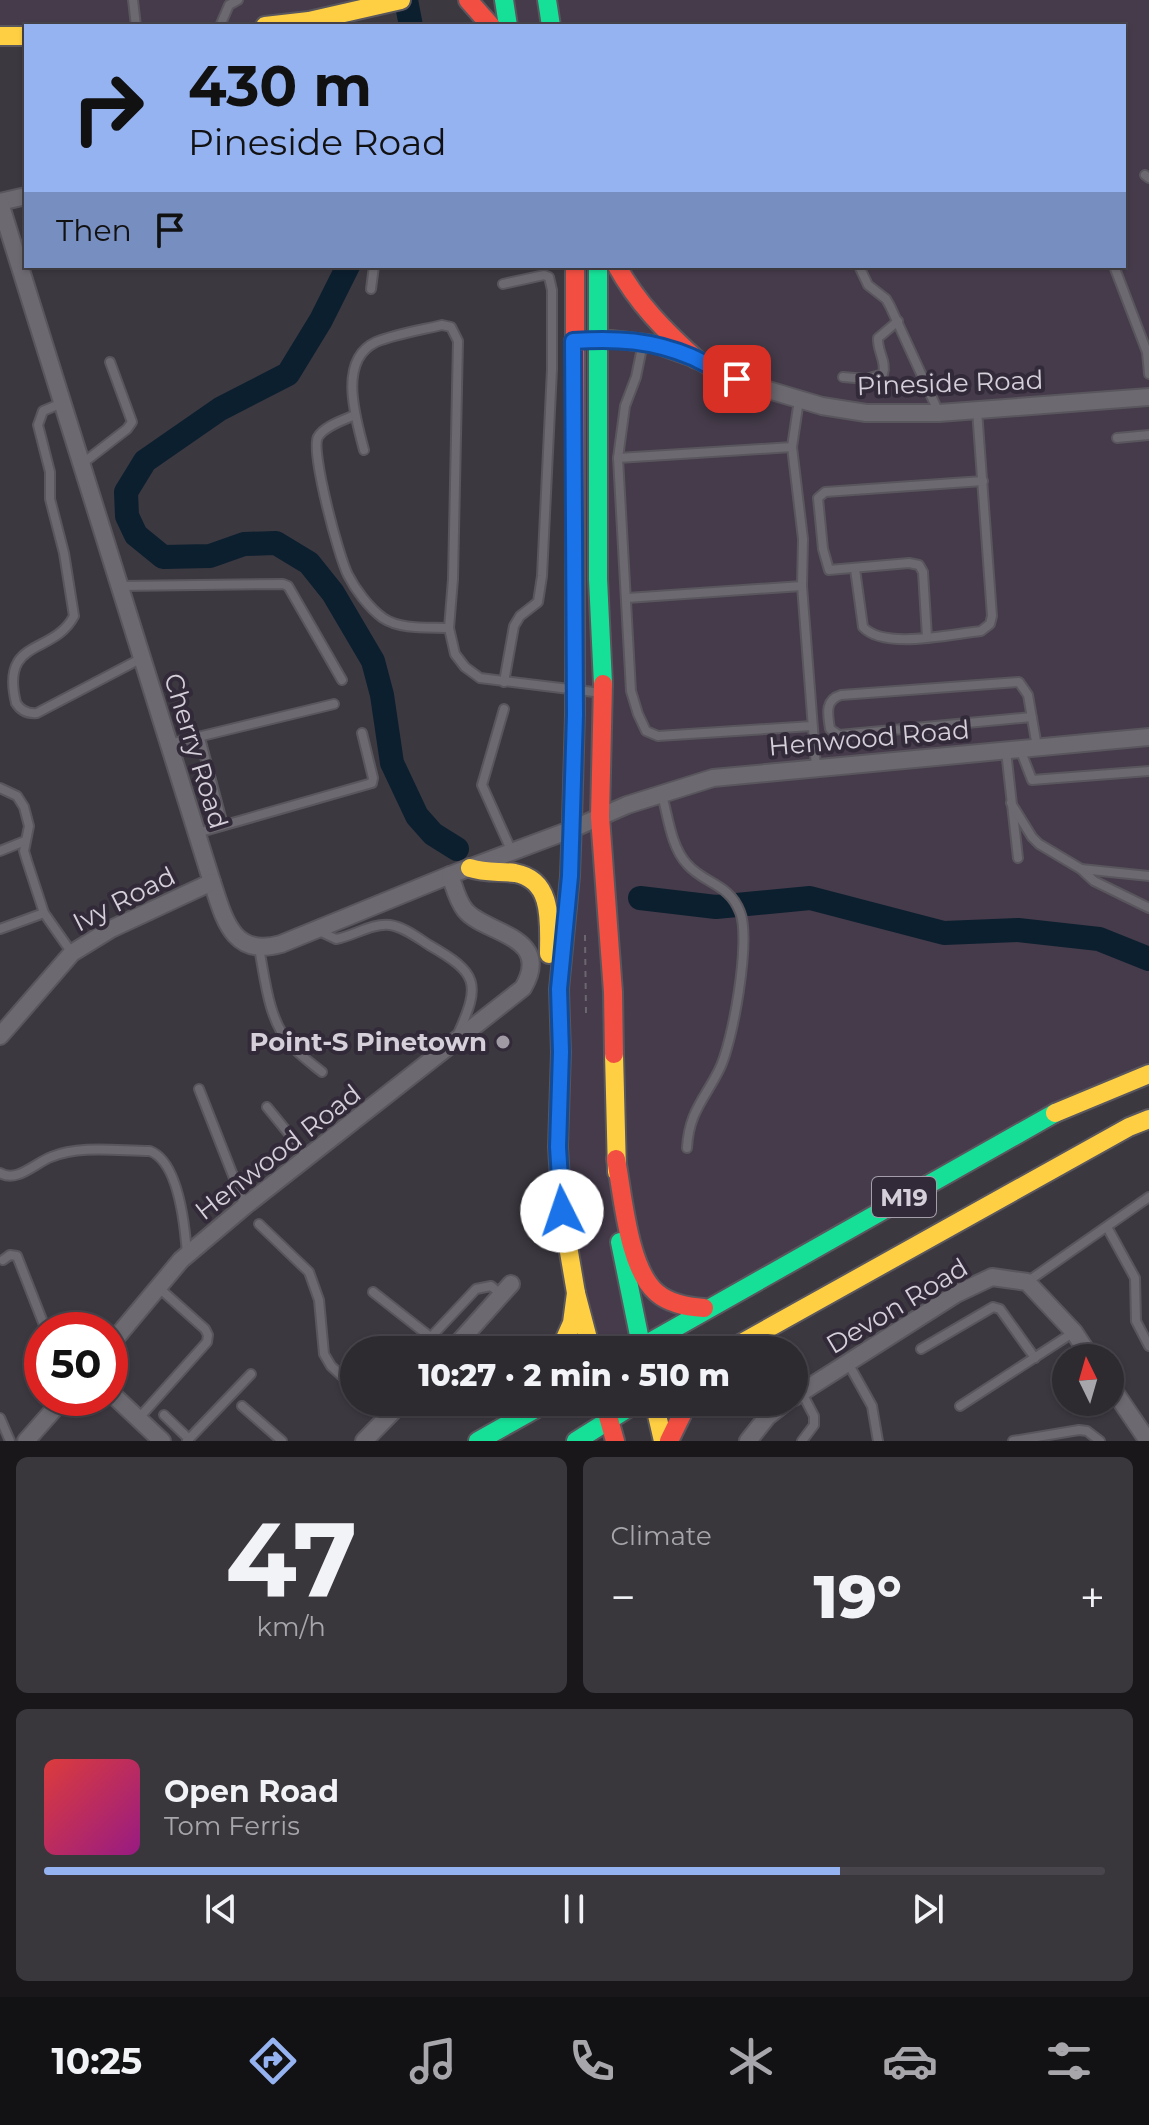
<!DOCTYPE html>
<html lang="en">
<head>
<meta charset="utf-8">
<style>
  body { margin:0; font-family:Montserrat,sans-serif; background:#39363c; color:#f1f3f6; height:100vh; display:flex; flex-direction:column; font-size:30px; white-space:nowrap }
  * { box-sizing:border-box; margin:0 }
  p { font-size:26px; color:#a7a7ab }
  .icon { flex:none; width:44px; height:44px; fill:none; stroke:currentColor; stroke-width:2; stroke-linecap:round; stroke-linejoin:round }
  .map { position:relative; height:1441px; overflow:hidden }
  .drawer { display:flex; flex-direction:column; gap:16px; padding:16px; background:#19171a; flex:1 }
  .drawer>* { flex:none }
  .guide { position:absolute; left:24px; top:24px; width:1102px; height:244px; border-radius:0px; box-shadow:0 2px 6px #0004,0 0 0 2px #48464c; background:#95b2f1; color:#111; overflow:hidden }
  .needle { width:52px; rotate:355deg }
  .controls { position:absolute; left:1052px; top:1344px; display:grid; gap:16px }
  .controls a { display:grid; place-items:center; width:72px; height:72px; border-radius:50%; background:#2d2a30; box-shadow:0 2px 6px #0004,0 0 0 2px #48464c; font-size:40px }
  .speed { position:absolute; left:24px; top:1312px; display:flex; gap:16px; font-size:40px; font-weight:700; text-align:center }
  .speed>* { display:grid; place-content:center; width:104px; height:104px; border-radius:50%; background:#2d2a30; box-shadow:0 2px 6px #0004,0 0 0 2px #48464c; line-height:1 }
  .speed .limit { border:12px solid #d22; background:#fff; color:#111 }
  .pin { position:absolute; display:grid; place-items:center; width:68px; height:68px; color:#fff; margin:-34px; border-radius:16px; box-shadow:0 4px 12px #0006 }
  .me { position:absolute; width:88px; margin:-44px; rotate:356deg; stroke-linejoin:round; filter:drop-shadow(0 0 6px #0008) }
  .turn { display:flex; align-items:center; gap:28px; height:168px; padding:0 32px; font-size:36px }
  .turn .icon { width:104px; height:104px; stroke-width:2.5 }
  .turn b { display:block; font-size:56px; line-height:68px }
  .then { display:flex; align-items:center; height:76px; padding:0 32px; background:#0003; gap:16px; font-size:30px }
  .big { font-size:60px; font-weight:800; line-height:1.1 }
  .drawer .card { flex:1; display:flex; flex-direction:column; justify-content:center; gap:12px; min-width:0; padding:0 28px; border-radius:12px; background:#39363c }
  .drawer .dial { align-items:center; gap:0 }
  .dial b { font-size:104px; line-height:1 }
  .song { display:flex; align-items:center; gap:24px }
  .cover { width:96px; height:96px; border-radius:12px; background:linear-gradient(135deg,hsl(0 70% 55%),hsl(310 70% 35%)) }
  .played { height:8px; border-radius:4px; background:linear-gradient(90deg,#95b2f1 75%,#48464c 75%) }
  .keys { display:flex; justify-content:space-around; direction:ltr }
  .heat { display:flex; justify-content:space-between; align-items:center; font-size:44px; direction:ltr }
  .drawer .tiles { flex:1; display:grid; gap:16px; grid-template-columns:1fr 1fr }
  .card:last-child { grid-column:span 2 }
  .trip { position:absolute; left:340px; top:1336px; width:468px; height:80px; border-radius:40px; background:#2d2a30; box-shadow:0 2px 6px #0004,0 0 0 2px #48464c; font-weight:800; line-height:80px; text-align:center }
  .tabs { display:flex; height:128px; justify-content:space-around; align-items:center; background:#121113; color:#a7a7ab }
  .tabs .icon { width:56px; height:56px }
  .tabs .selected { color:#95b2f1 }
  .tabs b { font-size:36px; color:#f1f3f6 }
  .map>svg:first-child { display:block }
</style>
</head>
<body>
<div class="map">
<svg width="1149" height="1441" viewBox="0 0 1149 1441">
  <rect width="100%" height="100%" fill="#3c3840"/>
  <g fill="#453b4a">
    <path d="M0,0H403L269,26H26L0,37Z"/>
    <path d="M505,0H1149V1072L634,1350H592L563,1211L575,266H1124V26H509Z"/>
  </g>
  <g fill="none" stroke-linecap="round" stroke-linejoin="round">
    <g stroke="#0c1f2f" stroke-width="24">
      <path d="M406,0L411,26"/>
      <path d="M348,266L321,320L288,374L220,409L145,461L126,492L127,516L136,535L163,557L210,556L244,544L276,543L309,563L333,593L373,661L382,695L392,763L417,816L433,834L457,849"/>
      <path d="M640,898L716,907L810,898L944,933L1018,930L1099,939L1149,959"/>
    </g>
    <g stroke="#59565d" stroke-width="12">
      <g id="lane">
        <path d="M133,0L136,26"/>
        <path d="M220,26L229,5L238,0"/>
        <path d="M1145,175L1149,178"/>
        <path d="M859,266L868,285L886,299L890,306L939,413"/>
        <path d="M1114,266L1147,352L1149,374"/>
        <path d="M503,284L544,275L549,277L552,290V369L542,576L538,602L520,616L514,626L504,682"/>
        <path d="M371,289L374,266"/>
        <path d="M643,343L636,377L625,406L618,458L631,691L638,714L646,731L658,736L812,726"/>
        <path d="M843,377L866,379L883,374C887,362 877,351 878,338L898,321"/>
        <path d="M799,400L792,447L803,539L802,586L816,767"/>
        <path d="M62,403L43,411L38,425L50,472V499L64,553L74,616C53,656 0,637 16,703C21,711 28,714 37,713L142,658"/>
        <path d="M355,415C344,420 324,426 318,437C310,450 339,558 348,575C355,589 369,608 383,618C401,630 428,627 449,628"/>
        <path d="M1117,438L1149,435"/>
        <path d="M364,450C356,419 337,360 376,342C396,334 421,330 442,325L451,327L458,341L453,579L449,628L455,654L465,667L480,678L602,693"/>
        <path d="M618,458L792,447"/>
        <path d="M83,463L127,429L132,422L110,362"/>
        <path d="M855,569L863,627C884,650 951,634 981,631L990,624L992,616L977,410"/>
        <path d="M120,586L283,584L288,586L342,680"/>
        <path d="M627,598L802,586"/>
        <path d="M927,637L923,572L919,565L909,563L829,570L823,549L818,498L825,492L983,481"/>
        <path d="M504,709L482,785L512,852"/>
        <path d="M1032,717L839,735L830,729C828,715 824,700 841,695L1019,682L1028,695L1037,747"/>
        <path d="M200,738L223,825"/>
        <path d="M169,744L334,704"/>
        <path d="M1020,749L1032,780L1149,771"/>
        <path d="M1006,751L1018,858"/>
        <path d="M0,788L17,796L24,807L29,826L24,851L27,861L44,913L72,953"/>
        <path d="M662,795C668,816 671,847 687,864C704,884 729,883 740,912C751,939 733,1043 719,1070C704,1100 689,1112 687,1148"/>
        <path d="M1011,803L1032,837L1039,844L1081,869L1094,881L1149,908"/>
        <path d="M197,833L372,783L373,778L362,733"/>
        <path d="M0,851L25,841"/>
        <path d="M1081,869L1149,876"/>
        <path d="M0,929L44,913"/>
        <path d="M317,930L336,939C354,936 371,923 390,925C404,927 418,938 429,945C478,973 481,983 458,1034"/>
        <path d="M259,948C265,978 268,1018 289,1043C298,1054 311,1063 322,1072"/>
        <path d="M199,1089L245,1206"/>
        <path d="M267,1107L307,1156"/>
        <path d="M0,1173C17,1183 35,1163 51,1157C80,1145 118,1151 150,1151C179,1162 185,1227 187,1254"/>
        <path d="M259,1224L309,1272L319,1300L324,1354L331,1366L354,1387"/>
        <path d="M1107,1227L1135,1278L1136,1321L1149,1346"/>
        <path d="M3,1260L10,1255L17,1256L46,1330"/>
        <path d="M1027,1282L1149,1197"/>
        <path d="M373,1292L447,1350"/>
        <path d="M431,1337L476,1289L491,1286L502,1295"/>
        <path d="M921,1349L993,1307L1000,1309L1035,1358"/>
        <path d="M848,1363L872,1406L878,1441"/>
        <path d="M371,1402L387,1417"/>
        <path d="M242,1406L282,1441"/>
        <path d="M960,1406L1074,1332"/>
        <path d="M164,1415L189,1439"/>
        <path d="M0,1418L10,1441"/>
        <path d="M139,1418L207,1342L208,1335L205,1329L158,1287"/>
        <path d="M187,1441L251,1374"/>
        <path d="M802,1441L814,1425V1416L802,1393"/>
        <path d="M1013,1441L1079,1430L1087,1431L1100,1441"/>
      </g>
    </g>
    <g stroke="#59565d" stroke-width="20">
      <g id="street">
        <path d="M0,202L26,196"/>
        <path d="M0,203L212,882C224,918 232,958 281,944L450,875L570,830L627,805L713,778L1149,737"/>
        <path d="M573,341L611,339L654,344L696,359L717,371L758,387L822,406L866,413H939L1149,397"/>
        <path d="M0,1036L72,953L111,929L212,882"/>
        <path d="M110,1345L181,1260L245,1206L523,988C554,935 484,934 465,910C457,900 454,886 450,875"/>
        <path d="M452,1350L511,1284"/>
        <path d="M1110,1385L1148,1441"/>
        <path d="M110,1392L162,1441"/>
        <path d="M794,1397L956,1294L992,1277L1027,1282L1074,1332L1091,1358"/>
        <path d="M26,1441L64,1398"/>
        <path d="M364,1441L402,1402"/>
        <path d="M748,1441L767,1417L786,1402"/>
      </g>
    </g>
    <g stroke="#59565d" stroke-width="22">
      <g id="fast">
        <path d="M504,0L508,26"/>
        <path d="M547,0L551,26"/>
        <path d="M598,266V579L603,684"/>
        <path d="M620,1242L642,1350"/>
        <path d="M636,1350L1055,1113"/>
        <path d="M478,1441L548,1402"/>
        <path d="M576,1441L638,1402"/>
      </g>
    </g>
    <g stroke="#59565d" stroke-width="22">
      <g id="slow">
        <path d="M265,26L309,21L401,0"/>
        <path d="M0,36H26"/>
        <path d="M572,822L570,876L559,989L561,1052L558,1147L562,1211L576,1293L591,1350"/>
        <path d="M470,868C485,873 499,871 515,873C554,880 549,923 549,954"/>
        <path d="M614,1054L617,1172"/>
        <path d="M1055,1113L1149,1074"/>
        <path d="M560,1350L572,1323L576,1293"/>
        <path d="M729,1350L1129,1127L1149,1119"/>
        <path d="M654,1402L663,1441"/>
      </g>
    </g>
    <g stroke="#59565d" stroke-width="22">
      <g id="jam">
        <path d="M468,0L491,26"/>
        <path d="M617,266C637,303 665,331 696,359"/>
        <path d="M603,684L600,817L613,992L614,1054"/>
        <path d="M572,822L575,715V266"/>
        <path d="M616,1159C623,1195 628,1269 657,1293C670,1304 688,1307 704,1308"/>
        <path d="M604,1402L615,1441"/>
        <path d="M669,1441L688,1402"/>
      </g>
    </g>
    <path stroke="#6c676f" stroke-width="2" stroke-dasharray="6 6" stroke-linecap="butt" d="M585,935L586,1014"/>
    <use href="#lane" stroke="#6c6970" stroke-width="8"/>
    <use href="#street" stroke="#6c6970" stroke-width="16"/>
    <use href="#fast" stroke="#16e098" stroke-width="18"/>
    <use href="#slow" stroke="#ffcf43" stroke-width="18"/>
    <use href="#jam" stroke="#f24e42" stroke-width="18"/>
  </g>
  <g fill="none" stroke-linecap="round" stroke-linejoin="round">
    <g stroke="#114b97" stroke-width="20">
      <path id="route" d="M562,1211L558,1147L561,1052L559,989L570,876L575,715L573,341C616,338 652,340 692,357C707,364 721,373 737,379"/>
    </g>
    <use href="#route" stroke="#1a73e8" stroke-width="14"/>
  </g>
  <circle fill="#9f9aa3" stroke="#322a39" stroke-width="3" cx="503" cy="1042" r="8"/>
  <g text-anchor="middle" dominant-baseline="central" stroke-width="8" stroke-linejoin="round" paint-order="stroke">
    <rect fill="#322a39" stroke="#a39ea9" stroke-width="2" x="872" y="1177" width="64" height="40" rx="6"/>
    <g font-size="24" font-weight="bold" fill="#d4cfd9">
      <text x="904" y="1197">M19</text>
    </g>
    <g font-size="26" fill="#d4cfd9" stroke="#322a39">
      <text transform="translate(950 383) rotate(-2)">Pineside Road</text>
      <text transform="translate(869 738) rotate(-5)">Henwood Road</text>
      <text transform="translate(196 751) rotate(73)">Cherry Road</text>
      <text transform="translate(124 899) rotate(-27)">Ivy Road</text>
      <text transform="translate(278 1152) rotate(-38)">Henwood Road</text>
      <text transform="translate(897 1306) rotate(-31)">Devon Road</text>
    </g>
    <g font-size="26" font-weight="bold" fill="#d4cfd9" stroke="#322a39" text-anchor="end">
      <text x="487" y="1042">Point-S Pinetown</text>
    </g>
  </g>
</svg>
<div class="controls">
<a><svg class="needle" viewBox="-14 -14 28 28"><path d="M0-13l5 13h-10z" fill="#e53935"/><path d="M0 13l5-13h-10z" fill="#a7a7ab"/></svg></a>
</div>
<div class="speed"><div class="limit">50</div></div>
<div class="pin" style="left:737px;top:379px;background:#d93025"><svg class="icon" aria-label="arrive" viewBox="0 0 24 24"><path d="M6 21V4h12l-3 4 3 4H6"/></svg></div>
<svg class="me" style="left:562px;top:1211px" viewBox="-20 -20 40 40"><circle r="19" fill="#fff"/><path d="M0-13L10 11 0 6-10 11z" fill="#1a73e8"/></svg>
<div class="trip">10:27 · 2 min · 510 m</div>
<div class="guide">
<div class="turn"><svg class="icon" aria-label="right" viewBox="0 0 24 24"><path d="M7 20v-9h11M14 6l5 5-5 5"/></svg><div><b>430 m</b>Pineside Road</div></div>
<div class="then">Then<svg class="icon" aria-label="arrive" viewBox="0 0 24 24"><path d="M6 21V4h12l-3 4 3 4H6"/></svg></div>
</div>
</div>
<section class="drawer">
<div class="tiles">
<div class="card dial"><b>47</b><p>km/h</p></div>
<div class="card"><p>Climate</p>
<div class="heat"><a>−</a><b class="big">19°</b><a>+</a></div>
</div>
<div class="card">
<div class="song"><i class="cover"></i><div><b>Open Road</b><p>Tom Ferris</p></div></div>
<div class="played"></div>
<div class="keys"><svg class="icon" aria-label="previous" viewBox="0 0 24 24"><path d="M18 5L8 12l10 7zM5 5v14"/></svg><svg class="icon" aria-label="pause" viewBox="0 0 24 24"><path d="M8 5v14M16 5v14"/></svg><svg class="icon" aria-label="next" viewBox="0 0 24 24"><path d="M6 5l10 7-10 7zM19 5v14"/></svg></div>
</div>
</div>
</section>
<nav class="tabs">
<b>10:25</b>
<svg class="icon selected" aria-label="directions" viewBox="0 0 24 24"><path d="M12 3l9 9-9 9-9-9zM9 14v-3h6M13 9l2 2-2 2"/></svg>
<svg class="icon" aria-label="music" viewBox="0 0 24 24"><path d="M9 18V5l10-2v13"/><circle cx="6" cy="18" r="3"/><circle cx="16" cy="16" r="3"/></svg>
<svg class="icon" aria-label="phone" viewBox="0 0 24 24"><path d="M5 4h4l2 5-3 2q2 4 5 5l2-3 5 2v4C11 20 4 13 5 4z"/></svg>
<svg class="icon" aria-label="climate" viewBox="0 0 24 24"><path d="M12 3v18M4 7l16 10M4 17L20 7"/></svg>
<svg class="icon" aria-label="car" viewBox="0 0 24 24"><path d="M5 17H2v-5l4-1 3-4h7l3 4 3 1v5h-3M9 17h6M6 11h13"/><circle cx="7" cy="17" r="2"/><circle cx="17" cy="17" r="2"/></svg>
<svg class="icon" aria-label="filters" viewBox="0 0 24 24"><path d="M4 7h16M4 17h16"/><circle cx="9" cy="7" r="2"/><circle cx="15" cy="17" r="2"/></svg>
</nav>
</body>
</html>
